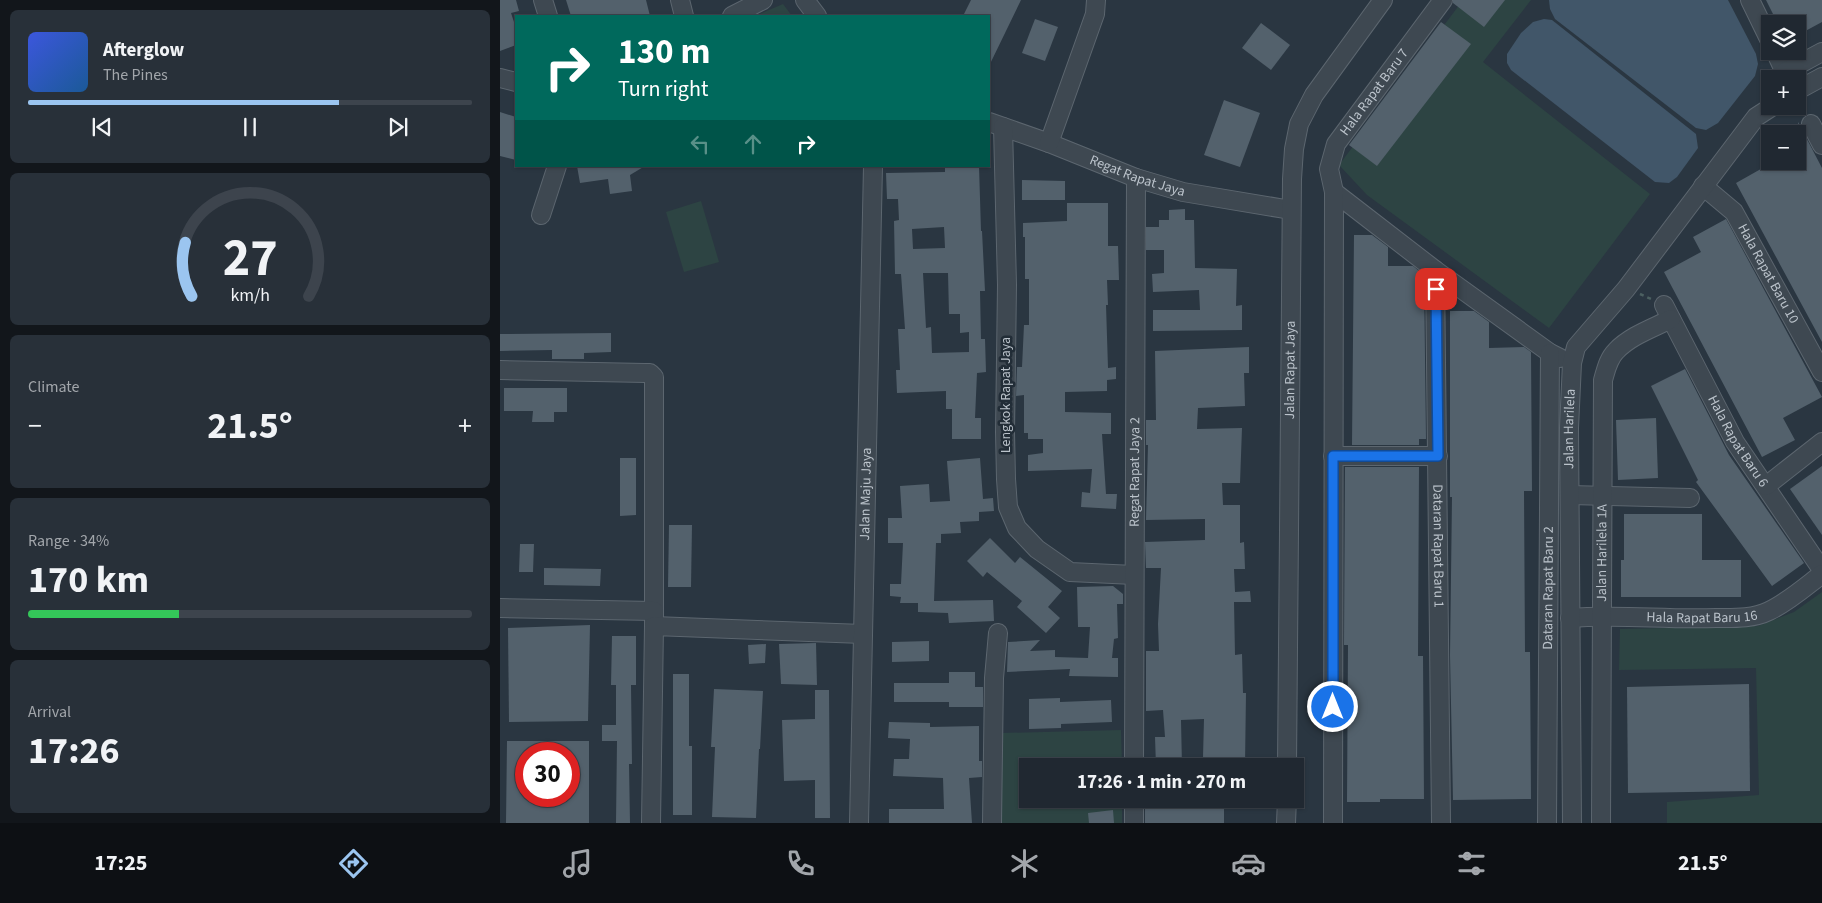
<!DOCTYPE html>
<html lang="en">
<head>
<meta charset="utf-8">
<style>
  body { margin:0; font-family:"Source Sans 3",sans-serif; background:#283039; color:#f1f3f6; height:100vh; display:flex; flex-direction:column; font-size:19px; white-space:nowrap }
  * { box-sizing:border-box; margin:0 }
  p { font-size:16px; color:#a2a6ab }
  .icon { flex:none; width:28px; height:28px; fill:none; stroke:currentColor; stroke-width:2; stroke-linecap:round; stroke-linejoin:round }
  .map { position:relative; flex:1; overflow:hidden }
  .side { display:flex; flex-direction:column; gap:10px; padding:10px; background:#12161b; width:500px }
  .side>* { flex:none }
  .hud { position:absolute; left:15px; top:15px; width:475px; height:152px; border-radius:0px; box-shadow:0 1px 4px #0004,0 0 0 1px #3d444d; background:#00695c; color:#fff; overflow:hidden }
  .fabs { position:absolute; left:1261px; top:15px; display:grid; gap:10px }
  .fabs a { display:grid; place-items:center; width:45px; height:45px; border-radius:0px; background:#202831; box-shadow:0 1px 4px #0004,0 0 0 1px #3d444d; font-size:25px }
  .speed { position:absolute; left:15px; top:742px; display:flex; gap:10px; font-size:25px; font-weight:700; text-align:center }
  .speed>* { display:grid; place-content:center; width:65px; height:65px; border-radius:50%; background:#202831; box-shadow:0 1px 4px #0004,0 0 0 1px #3d444d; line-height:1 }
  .speed .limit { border:8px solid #d22; background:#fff; color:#111 }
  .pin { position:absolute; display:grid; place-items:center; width:42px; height:42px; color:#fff; margin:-21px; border-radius:10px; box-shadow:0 2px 8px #0006 }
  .me { position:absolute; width:55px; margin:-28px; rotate:0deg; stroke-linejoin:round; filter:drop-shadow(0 0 4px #0008) }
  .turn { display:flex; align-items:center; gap:18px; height:105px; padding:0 20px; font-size:22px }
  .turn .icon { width:65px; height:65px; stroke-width:2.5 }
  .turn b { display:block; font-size:35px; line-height:42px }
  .lanes { display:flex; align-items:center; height:48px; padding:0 20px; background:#0003; justify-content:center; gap:25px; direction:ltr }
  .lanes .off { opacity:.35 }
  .big { font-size:38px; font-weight:700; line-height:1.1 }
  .side .card { flex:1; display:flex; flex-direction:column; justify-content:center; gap:8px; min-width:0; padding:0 18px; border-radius:8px; background:#283039 }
  .side .dial { align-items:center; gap:0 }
  .dial svg { height:130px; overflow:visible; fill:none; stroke:#3d444d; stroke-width:7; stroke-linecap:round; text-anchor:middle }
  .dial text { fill:#f1f3f6; stroke:none }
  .song { display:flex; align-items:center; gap:15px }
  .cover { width:60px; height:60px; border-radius:8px; background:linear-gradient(135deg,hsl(230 70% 55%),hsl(210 70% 35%)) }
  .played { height:5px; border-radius:2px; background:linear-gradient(90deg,#9bc5f0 70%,#3d444d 70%) }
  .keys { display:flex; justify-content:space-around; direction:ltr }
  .heat { display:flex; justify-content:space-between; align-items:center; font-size:28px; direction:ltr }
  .charge { height:8px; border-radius:4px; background:linear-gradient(90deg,#34c759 34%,#3d444d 0) }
  .trip { position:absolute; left:519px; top:758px; width:285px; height:50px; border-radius:0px; background:#202831; box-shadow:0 1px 4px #0004,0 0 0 1px #3d444d; font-weight:700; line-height:50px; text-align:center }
  .menu { display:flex; height:80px; justify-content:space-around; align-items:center; background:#0d1014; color:#a2a6ab }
  .menu .icon { width:35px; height:35px }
  .menu .active { color:#9bc5f0 }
  .menu b { font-size:22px; color:#f1f3f6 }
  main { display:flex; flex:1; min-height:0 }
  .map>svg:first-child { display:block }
</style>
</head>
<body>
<main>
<section class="side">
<div class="card">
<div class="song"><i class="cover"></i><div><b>Afterglow</b><p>The Pines</p></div></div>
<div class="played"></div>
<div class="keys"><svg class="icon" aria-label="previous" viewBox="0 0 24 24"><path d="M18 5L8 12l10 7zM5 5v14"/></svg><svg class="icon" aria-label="pause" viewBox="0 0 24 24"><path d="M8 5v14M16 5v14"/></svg><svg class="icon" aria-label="next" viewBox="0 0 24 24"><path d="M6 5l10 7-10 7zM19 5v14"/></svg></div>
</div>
<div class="card dial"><svg viewBox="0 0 100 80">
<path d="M14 69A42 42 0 1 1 86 69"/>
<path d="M14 69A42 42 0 0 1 10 36" stroke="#9bc5f0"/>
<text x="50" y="56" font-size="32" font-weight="700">27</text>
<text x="50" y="72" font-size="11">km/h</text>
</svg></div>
<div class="card"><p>Climate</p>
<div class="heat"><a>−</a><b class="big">21.5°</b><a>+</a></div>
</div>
<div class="card"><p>Range · 34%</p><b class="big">170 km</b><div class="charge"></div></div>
<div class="card"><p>Arrival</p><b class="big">17:26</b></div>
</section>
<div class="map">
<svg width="1322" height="823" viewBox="0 0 1322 823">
  <rect width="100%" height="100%" fill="#2a3641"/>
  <g fill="#2d4443">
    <path d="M963,0H1031L983,62L1150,194L1049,328L867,195L839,165Z"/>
    <path d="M283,4L292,16H255Z"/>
    <path d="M201,201L219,262L184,272L166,212Z"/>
    <path d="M1322,592V823H1167V802L1259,795L1256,668L1119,670L1120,629L1258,626L1294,612Z"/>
    <path d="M621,730L622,766H528V799H622V823H501V733Z"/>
  </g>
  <g fill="#415669">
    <path d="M1049,0H1228L1256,54L1258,64L1255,76L1218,123L1206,130L1196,128L1055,19L1050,9Z"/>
    <path d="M1044,19L1052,20L1196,134L1198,148L1177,177L1169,183L1155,182L1011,70L1007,63V54L1021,33L1033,22Z"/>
  </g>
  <g fill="#53616c" fill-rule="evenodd">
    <path d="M0,0H16L19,11L11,13L16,28V45L0,51Z"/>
    <path d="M66,0H146L150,16H71Z"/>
    <path d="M471,0H521L489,66V16H463Z"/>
    <path d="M953,0H1005L984,27L953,3Z"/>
    <path d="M1266,0H1322V22L1298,35V24H1278Z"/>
    <path d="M535,19L558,27L545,61L522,53Z"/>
    <path d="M941,22L971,44L877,166L849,145Z"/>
    <path d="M761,23L790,45L771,70L742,48Z"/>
    <path d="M724,100L760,113L740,167L704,155Z"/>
    <path d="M0,112L16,117V160L0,156Z"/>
    <path d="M1298,122L1322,168V342L1236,183L1275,161H1298Z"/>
    <path d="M77,166H145L130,175L132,191L110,194L108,179L80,183Z"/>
    <path d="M445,166H479L481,231H482L485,291H480L481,339H485L486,372L477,373L475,418H481V439H452V409H446V391L397,393L396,370H400L398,329H405L401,274H395L394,221L399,220L398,199H387L386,173L445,172ZM444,227L445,248L413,249L412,229ZM423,273H448L449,314H460V333L469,332V352L432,353L431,327L426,328Z"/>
    <path d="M522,180L565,181V200H522Z"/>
    <path d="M567,203H608V246H618L619,280H607L608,305H606L608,368L616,367V379L607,380V391L565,392V412L611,413V434H602L606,494H617L616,509L581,507L582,492L590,493L592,469L528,471V455L543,453V439H528V433H524V395L516,396L517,367H522L524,325H529V279H525V237H523V223L567,221Z"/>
    <path d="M685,209V220H694L695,268L737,269L736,306L742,305V330L653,331V310H700L699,290L653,292L652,274L664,273V250H646V227H659V220H669V210Z"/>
    <path d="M1226,219L1322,397L1283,418L1295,440L1262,457L1164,272L1201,252L1193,237Z"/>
    <path d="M854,235H872L888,247V266H913L924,275L926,439H919V445H852Z"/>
    <path d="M950,311H974L989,322V348L1024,347L1031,352L1032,491H1024L1025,652H1030L1031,799L953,800L950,655L952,497H950Z"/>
    <path d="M111,333V352L84,353V359H52V350L0,351V334Z"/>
    <path d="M749,347V373H744L745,406L698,408L697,429L742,428L740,483H722L723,505H740V543L744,542L745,569H734L735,592L750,591L751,602H734L735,655L742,654L743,693H746L745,766H718V757H703L704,719L681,720L682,766H656L655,737H665L663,710L646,711V651H659L658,624L661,568H646L645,542L705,540V519L646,520L648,445H646V420H656L655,351Z"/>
    <path d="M1185,369L1229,455L1304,563L1272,586L1196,482L1198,480L1151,386Z"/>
    <path d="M4,388H67V412H54V422H32L33,411H4Z"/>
    <path d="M1156,418L1158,478L1118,480L1116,420Z"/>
    <path d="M120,458H136V515L120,516Z"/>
    <path d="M480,458L483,499L493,498L494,511L479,512V521L460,522L461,533L441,534V543H436L434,601L493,600L494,621L449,623L448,613L418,612V603H400L401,597L390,596V584H401L403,543H388V518H402L400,486L429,484L430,502L450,501L447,461Z"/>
    <path d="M1322,466V535L1290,489Z"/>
    <path d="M845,467H919L918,656H923L924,799H880V802H847L848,645H844Z"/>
    <path d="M1124,514H1202V560H1241V597H1121V560H1124Z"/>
    <path d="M169,525H192L191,587H168Z"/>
    <path d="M490,538L515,563L520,557L562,591L548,607L560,618L546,633L517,607L522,601L487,572L483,577L467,561Z"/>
    <path d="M20,544H34L33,572H19Z"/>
    <path d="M44,568L101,569L100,586L44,585Z"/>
    <path d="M613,586L623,594V604H617L618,638L614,639L612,658H618V677L569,676L570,669L507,672L508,642L540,640L530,651L555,650V657L588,658L590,627H578L577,587Z"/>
    <path d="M90,625L88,721L9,722L8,628Z"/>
    <path d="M112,636H136V685H131L132,764H129L130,823H116L117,741H102V725H116V685H111Z"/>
    <path d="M429,641V661L392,662V642Z"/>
    <path d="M316,643L317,685L281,684L279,644Z"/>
    <path d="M266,644L265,663L249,664L248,645Z"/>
    <path d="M449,672H475V687H483V707H449V702H394V683H449Z"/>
    <path d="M173,674H189V746H192V815H173Z"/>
    <path d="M1249,684L1250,791L1128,793L1127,687Z"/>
    <path d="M214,689L263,691L260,749H259L256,818L212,817L215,747H211Z"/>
    <path d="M315,690H329L330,818H315V780L284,781L282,720L315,719Z"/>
    <path d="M560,698V702L611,700L612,722L561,724V728L529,729V699Z"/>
    <path d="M389,722L430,723V727L479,726V761H482V777L469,778L472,823H389V809H444L443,778L393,776L394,759H409L410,739L388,738Z"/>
    <path d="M7,741H89V823H6ZM26,754H69V796H26Z"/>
    <path d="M706,803H724V823H645V806Z"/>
    <path d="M613,810L614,823H589L588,813Z"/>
  </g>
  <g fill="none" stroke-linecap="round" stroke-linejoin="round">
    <g stroke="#5c666f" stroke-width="20">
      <g id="minor">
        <path d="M43,0L48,16"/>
        <path d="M180,0L184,16"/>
        <path d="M305,0L317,16"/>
        <path d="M1250,0L1270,41"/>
        <path d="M232,16L263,0"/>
        <path d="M1275,51L1288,79"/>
        <path d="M1285,72L1322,52"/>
        <path d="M0,78L16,82"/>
        <path d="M1298,90L1322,77"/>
        <path id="s1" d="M489,122L549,143L636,178L683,192L791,210"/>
        <path d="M1311,124L1322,145"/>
        <path d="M503,127L507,285L505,432L506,479L508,507L517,528L537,549L570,572L634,575"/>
        <path d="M549,143L595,14L596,0"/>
        <path id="s2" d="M1203,186L1234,212L1322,372"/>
        <path d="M834,192L935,270L1050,353L1060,358"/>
        <path d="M41,215L57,166"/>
        <path id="s3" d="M935,270L941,823"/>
        <path id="s4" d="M1164,305L1235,442L1322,570"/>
        <path d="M0,370L145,373H150L154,377V626"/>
        <path d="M833,456H938"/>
        <path d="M1266,486L1322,442"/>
        <path d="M1070,495L1190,498"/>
        <path d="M0,608L154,611"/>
        <path id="s5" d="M1070,618C1119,614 1167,620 1216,618C1233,618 1253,619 1269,611C1288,602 1305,587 1322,574"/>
        <path id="s6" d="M634,766L636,178"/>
        <path id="s7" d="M787,766L792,179L794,149L799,124L814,95L883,0"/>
        <path d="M634,799V823"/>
        <path d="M151,823L154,626L363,634"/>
        <path id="s8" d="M359,823L373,166"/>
        <path d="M492,823L494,678L498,633"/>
        <path d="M786,823L787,799"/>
        <path id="s9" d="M833,823L834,192L829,169L836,144L943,0"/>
        <path id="s10" d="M1047,823L1050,353"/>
        <path id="s11" d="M1072,823L1069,428L1072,363L1076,347L1126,289L1256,117L1273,106"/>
        <path id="s12" d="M1101,823L1103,380C1106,370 1108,359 1116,351C1130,336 1153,328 1171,319"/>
      </g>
    </g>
    <path stroke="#4c6061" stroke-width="2.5" stroke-dasharray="4 4" stroke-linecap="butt" d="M1140,294L1151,299"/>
    <use href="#minor" stroke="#3e4851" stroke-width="18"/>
  </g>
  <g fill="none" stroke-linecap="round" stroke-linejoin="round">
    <g stroke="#114b97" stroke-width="12">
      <path id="route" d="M833,707V456H938L936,289"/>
    </g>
    <use href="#route" stroke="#1a73e8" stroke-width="9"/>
  </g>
  <g text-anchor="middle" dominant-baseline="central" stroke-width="5" stroke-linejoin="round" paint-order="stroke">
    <g font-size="14" fill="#bbc3cb" stroke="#222d37">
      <text stroke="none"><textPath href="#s9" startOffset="745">Hala Rapat Baru 7</textPath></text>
      <text stroke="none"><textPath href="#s1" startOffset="158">Regat Rapat Jaya</textPath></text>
      <text stroke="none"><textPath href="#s2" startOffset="111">Hala Rapat Baru 10</textPath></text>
      <text stroke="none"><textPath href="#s7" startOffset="396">Jalan Rapat Jaya</textPath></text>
      <text transform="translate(506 395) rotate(-90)">Lengkok Rapat Jaya</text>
      <text stroke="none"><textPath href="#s11" startOffset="394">Jalan Harilela</textPath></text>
      <text stroke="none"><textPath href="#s4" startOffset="155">Hala Rapat Baru 6</textPath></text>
      <text stroke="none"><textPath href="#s6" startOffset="294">Regat Rapat Jaya 2</textPath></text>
      <text stroke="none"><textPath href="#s8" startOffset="329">Jalan Maju Jaya</textPath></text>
      <text stroke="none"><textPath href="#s3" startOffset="276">Dataran Rapat Baru 1</textPath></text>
      <text stroke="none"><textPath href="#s12" startOffset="270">Jalan Harilela 1A</textPath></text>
      <text stroke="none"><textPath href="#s10" startOffset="235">Dataran Rapat Baru 2</textPath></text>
      <text stroke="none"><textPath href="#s5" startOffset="132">Hala Rapat Baru 16</textPath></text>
    </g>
  </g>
</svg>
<div class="fabs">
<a><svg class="icon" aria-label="layers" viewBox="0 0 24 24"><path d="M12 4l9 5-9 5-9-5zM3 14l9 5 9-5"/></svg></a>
<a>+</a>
<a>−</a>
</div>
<div class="speed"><div class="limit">30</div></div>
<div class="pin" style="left:936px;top:289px;background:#d93025"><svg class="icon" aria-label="arrive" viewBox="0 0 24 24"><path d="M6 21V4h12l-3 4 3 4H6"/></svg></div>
<svg class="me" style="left:833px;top:707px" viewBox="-20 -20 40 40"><circle r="17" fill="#1a73e8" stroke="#fff" stroke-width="3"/><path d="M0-11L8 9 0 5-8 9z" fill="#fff"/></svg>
<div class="trip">17:26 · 1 min · 270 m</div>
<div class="hud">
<div class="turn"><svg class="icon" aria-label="right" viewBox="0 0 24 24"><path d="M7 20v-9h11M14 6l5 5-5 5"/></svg><div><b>130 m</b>Turn right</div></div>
<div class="lanes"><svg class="icon off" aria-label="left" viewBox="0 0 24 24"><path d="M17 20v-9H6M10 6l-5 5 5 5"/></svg><svg class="icon off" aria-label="ahead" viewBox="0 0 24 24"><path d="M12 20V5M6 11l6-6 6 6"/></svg><svg class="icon" aria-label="right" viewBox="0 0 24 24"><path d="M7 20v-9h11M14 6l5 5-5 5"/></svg></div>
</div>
</div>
</main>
<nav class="menu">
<b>17:25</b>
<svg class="icon active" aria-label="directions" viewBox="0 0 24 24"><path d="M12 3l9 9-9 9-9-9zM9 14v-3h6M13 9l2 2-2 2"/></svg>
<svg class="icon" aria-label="music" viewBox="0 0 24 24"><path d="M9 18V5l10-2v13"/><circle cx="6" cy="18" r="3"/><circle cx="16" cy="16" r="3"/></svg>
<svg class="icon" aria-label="phone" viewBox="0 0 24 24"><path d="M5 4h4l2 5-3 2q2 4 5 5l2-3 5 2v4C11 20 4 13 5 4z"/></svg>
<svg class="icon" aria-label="climate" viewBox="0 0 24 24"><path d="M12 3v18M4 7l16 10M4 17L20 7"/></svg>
<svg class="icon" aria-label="car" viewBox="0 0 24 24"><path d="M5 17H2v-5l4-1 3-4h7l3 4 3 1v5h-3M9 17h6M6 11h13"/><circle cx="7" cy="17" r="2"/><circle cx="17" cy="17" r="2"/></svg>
<svg class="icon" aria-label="filters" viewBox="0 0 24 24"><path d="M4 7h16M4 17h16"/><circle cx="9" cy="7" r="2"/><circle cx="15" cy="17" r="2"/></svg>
<b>21.5°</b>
</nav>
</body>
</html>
